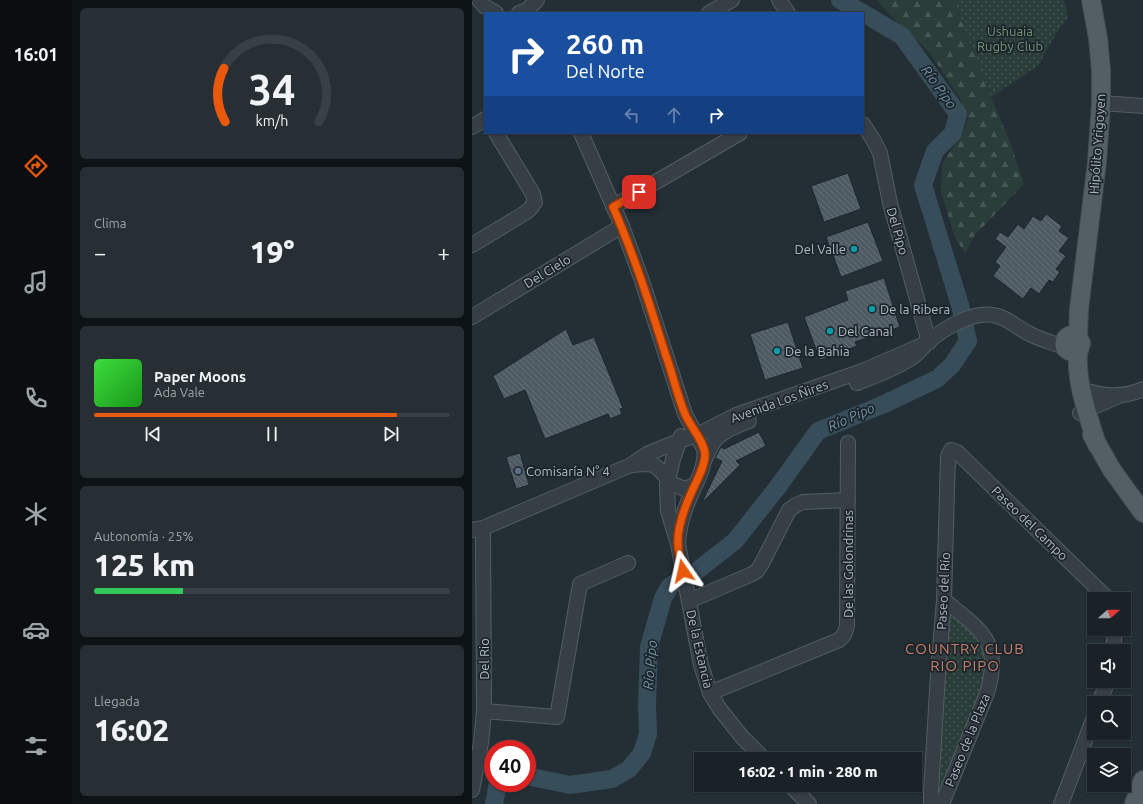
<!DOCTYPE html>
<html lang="es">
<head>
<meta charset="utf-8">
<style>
  body { margin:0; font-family:Ubuntu,sans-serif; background:#272f34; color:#f1f3f6; height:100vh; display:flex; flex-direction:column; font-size:15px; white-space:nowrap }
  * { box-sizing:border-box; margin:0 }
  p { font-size:13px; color:#9fa4a8 }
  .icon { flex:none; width:22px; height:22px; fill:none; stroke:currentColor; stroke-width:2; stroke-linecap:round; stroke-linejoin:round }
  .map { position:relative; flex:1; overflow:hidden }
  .details { display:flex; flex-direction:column; gap:8px; padding:8px; background:#0e1316; width:400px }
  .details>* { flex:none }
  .hud { position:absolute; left:12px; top:12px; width:380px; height:122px; border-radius:0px; box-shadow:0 1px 3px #0004,0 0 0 1px #383f45; background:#1a4fa0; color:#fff; overflow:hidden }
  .needle { width:26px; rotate:70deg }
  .buttons { position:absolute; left:615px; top:592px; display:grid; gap:8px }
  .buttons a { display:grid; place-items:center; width:44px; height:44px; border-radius:0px; background:#1a2228; box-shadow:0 1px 3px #0004,0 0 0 1px #383f45; font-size:20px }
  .speed { position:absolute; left:12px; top:740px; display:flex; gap:8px; font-size:20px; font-weight:700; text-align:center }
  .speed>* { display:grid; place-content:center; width:52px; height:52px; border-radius:50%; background:#1a2228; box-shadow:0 1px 3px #0004,0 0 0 1px #383f45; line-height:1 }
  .speed .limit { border:6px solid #d22; background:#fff; color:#111 }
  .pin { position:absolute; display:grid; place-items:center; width:34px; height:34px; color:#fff; margin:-17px; border-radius:8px; box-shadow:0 2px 6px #0006 }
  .me { position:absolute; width:44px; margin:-22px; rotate:349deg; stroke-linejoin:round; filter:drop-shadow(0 0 3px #0008) }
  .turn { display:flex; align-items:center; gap:14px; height:84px; padding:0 16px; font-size:18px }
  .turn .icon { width:52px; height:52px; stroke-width:2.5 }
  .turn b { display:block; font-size:28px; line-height:34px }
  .lanes { display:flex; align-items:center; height:38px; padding:0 16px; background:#0003; justify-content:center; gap:20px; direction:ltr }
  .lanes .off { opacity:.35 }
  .big { font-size:30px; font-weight:800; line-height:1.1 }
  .details .card { flex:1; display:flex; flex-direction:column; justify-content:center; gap:6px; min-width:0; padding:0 14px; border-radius:6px; background:#272f34 }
  .details .dial { align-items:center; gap:0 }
  .dial svg { height:104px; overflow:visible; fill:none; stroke:#383f45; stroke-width:7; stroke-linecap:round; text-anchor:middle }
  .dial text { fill:#f1f3f6; stroke:none }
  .song { display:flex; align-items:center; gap:12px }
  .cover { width:48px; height:48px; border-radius:6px; background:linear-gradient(135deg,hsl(120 70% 55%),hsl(120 70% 35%)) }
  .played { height:4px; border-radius:2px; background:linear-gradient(90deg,#ea580c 85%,#383f45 85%) }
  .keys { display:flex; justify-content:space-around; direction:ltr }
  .heat { display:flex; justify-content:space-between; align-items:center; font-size:22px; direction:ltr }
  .charge { height:6px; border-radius:3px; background:linear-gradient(90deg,#34c759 25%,#383f45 0) }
  .trip { position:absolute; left:222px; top:752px; width:228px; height:40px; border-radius:0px; background:#1a2228; box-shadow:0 1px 3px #0004,0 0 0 1px #383f45; font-weight:800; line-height:40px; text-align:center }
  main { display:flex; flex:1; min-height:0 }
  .menu { display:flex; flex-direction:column; width:72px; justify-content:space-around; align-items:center; background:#0a0e10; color:#9fa4a8 }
  .menu .icon { width:28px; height:28px }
  .menu .on { color:#ea580c }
  .menu b { font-size:18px; color:#f1f3f6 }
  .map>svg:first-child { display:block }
</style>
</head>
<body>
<main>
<nav class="menu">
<b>16:01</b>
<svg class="icon on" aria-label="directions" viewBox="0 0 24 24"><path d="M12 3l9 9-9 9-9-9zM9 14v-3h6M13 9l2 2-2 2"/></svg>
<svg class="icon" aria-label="music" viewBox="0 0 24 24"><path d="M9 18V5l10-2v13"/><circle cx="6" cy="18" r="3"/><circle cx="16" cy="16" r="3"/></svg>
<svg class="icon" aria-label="phone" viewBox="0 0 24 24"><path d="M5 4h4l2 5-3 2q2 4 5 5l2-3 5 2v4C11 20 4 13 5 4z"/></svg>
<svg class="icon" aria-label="climate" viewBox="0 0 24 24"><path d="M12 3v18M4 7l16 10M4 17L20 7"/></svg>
<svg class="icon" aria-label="car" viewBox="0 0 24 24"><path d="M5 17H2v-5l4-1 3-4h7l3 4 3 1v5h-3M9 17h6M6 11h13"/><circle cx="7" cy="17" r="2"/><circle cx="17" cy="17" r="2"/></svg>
<svg class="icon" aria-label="filters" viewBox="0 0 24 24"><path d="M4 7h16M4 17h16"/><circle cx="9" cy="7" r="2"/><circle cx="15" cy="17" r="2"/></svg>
</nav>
<section class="details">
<div class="card dial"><svg viewBox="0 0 100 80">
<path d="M14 69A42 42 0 1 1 86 69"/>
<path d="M14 69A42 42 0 0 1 13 28" stroke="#ea580c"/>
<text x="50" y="56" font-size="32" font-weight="700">34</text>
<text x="50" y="72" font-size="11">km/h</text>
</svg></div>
<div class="card"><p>Clima</p>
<div class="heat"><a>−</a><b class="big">19°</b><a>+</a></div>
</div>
<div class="card">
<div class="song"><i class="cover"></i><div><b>Paper Moons</b><p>Ada Vale</p></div></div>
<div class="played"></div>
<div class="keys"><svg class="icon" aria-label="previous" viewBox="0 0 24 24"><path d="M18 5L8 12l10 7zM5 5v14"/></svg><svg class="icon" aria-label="pause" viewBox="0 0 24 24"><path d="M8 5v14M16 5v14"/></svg><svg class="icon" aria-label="next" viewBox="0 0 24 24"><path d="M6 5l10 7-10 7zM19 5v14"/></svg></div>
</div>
<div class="card"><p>Autonomía · 25%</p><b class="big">125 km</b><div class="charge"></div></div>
<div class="card"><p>Llegada</p><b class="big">16:02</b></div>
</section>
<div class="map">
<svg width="671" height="804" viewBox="0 0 671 804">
  <defs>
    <pattern id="forest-firs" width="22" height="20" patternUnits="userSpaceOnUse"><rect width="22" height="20" fill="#2a3d39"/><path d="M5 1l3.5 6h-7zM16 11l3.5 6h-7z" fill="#465754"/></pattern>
    <pattern id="park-dots" width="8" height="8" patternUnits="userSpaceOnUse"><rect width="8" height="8" fill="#2a3d39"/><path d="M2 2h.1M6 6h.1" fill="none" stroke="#465754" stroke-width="1.8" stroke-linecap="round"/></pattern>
    <pattern id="building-back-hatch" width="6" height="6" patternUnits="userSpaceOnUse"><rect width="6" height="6" fill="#4e5b63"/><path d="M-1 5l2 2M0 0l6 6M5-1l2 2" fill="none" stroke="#657078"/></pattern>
  </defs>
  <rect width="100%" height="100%" fill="#232e35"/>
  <path fill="url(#forest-firs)" d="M405,0H482L519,97L537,139L552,184L503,235L493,253L483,238L469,192L470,164L490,134L496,119L489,100L457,52L415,12Z"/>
  <g fill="url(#park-dots)">
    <path d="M482,0H592L596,17L584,34L566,66L519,97Z"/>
    <path d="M477,613H480L508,640L515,660V673L466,804L465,795Z"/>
  </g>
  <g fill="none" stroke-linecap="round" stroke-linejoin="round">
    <g stroke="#384d5a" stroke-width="18">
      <path d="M368,0L391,13"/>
      <path d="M55,776L98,785L140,779L157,769L170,753L176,734L175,706L177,647L191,598L198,586L226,570L263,541L305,488L346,431L410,405L465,379L480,365L496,341L488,305L451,185L463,151L481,133L486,114L430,36L391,13"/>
      <path d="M22,804L26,783"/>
    </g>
  </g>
  <g fill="url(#building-back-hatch)" stroke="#1d262c">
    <path d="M376,173L389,209L352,222L339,186Z"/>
    <path d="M574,214L590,226L587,231L597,238L587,251L594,256L584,269L588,272L581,282L577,280L567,294L559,288L551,299L521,276L528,266L523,262L534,247L523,239L528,232L536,237L546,224L552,229L561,216L569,221Z"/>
    <path d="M396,222L411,261L369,277L354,237Z"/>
    <path d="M412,278L428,327L383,342L385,346L348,360L332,317L376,300L373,291Z"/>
    <path d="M316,322L331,368L293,380L278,334Z"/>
    <path d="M94,329L101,345L122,337L151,408L148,409L150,414L138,419L136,414L73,439L53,390L32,399L21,376Z"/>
    <path d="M287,432L294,446L264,461L268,465L232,501L231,500L250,461L243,458L249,447L252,449Z"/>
    <path d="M48,453L57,485L44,489L34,457Z"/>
  </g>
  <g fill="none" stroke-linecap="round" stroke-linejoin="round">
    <g stroke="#535d63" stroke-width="16">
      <g id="minor">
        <path d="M7,0L12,6L24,13"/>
        <path d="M307,0L316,13"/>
        <path d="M47,13L55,10L65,0"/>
        <path d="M237,13L260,0"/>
        <path d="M629,103L671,106"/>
        <path d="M391,124L402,141L408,153L418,203L457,342"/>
        <path d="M0,127L13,119"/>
        <path d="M109,133L150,226L169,278L213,414L232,449C235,468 222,485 216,502C210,516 207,529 206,544"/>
        <path d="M141,207L268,133"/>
        <path d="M0,245L53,213L58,209L63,202L61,194L24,133"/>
        <path d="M0,317L150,226"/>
        <path d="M385,383C403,376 422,369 438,359C445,355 450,348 456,342C471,329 500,311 521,315C535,317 544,327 556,333C568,340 581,342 593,348"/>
        <path d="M609,389C629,396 652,398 671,389"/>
        <path d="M608,413L647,396"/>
        <path d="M209,436L201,459L195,485L196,511L206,544L229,665L238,693L247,708L270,737L292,759"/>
        <path d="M232,461C236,454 238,445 244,439C252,430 266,425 277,421"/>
        <path d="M159,465L173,464L182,465L188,470L199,483L212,489L223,485"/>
        <path d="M0,530L11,528L159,465L175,454L202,443L227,434L264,415L393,370L457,342"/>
        <path d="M217,601L278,575L285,571L289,565L317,510L324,505L331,502L376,500"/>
        <path d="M641,651L643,629"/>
        <path d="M238,693L367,640L372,635L375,626L376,443"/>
        <path d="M627,703L636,681"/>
        <path d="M12,711L85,717L108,584L156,563"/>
        <path d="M318,785L337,804"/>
        <path d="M0,790L9,743L12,711L11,528"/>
        <path d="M459,804V792L466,674L472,600L476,456L479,450L485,452L636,599"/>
        <path d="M470,804L515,693C531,641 508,630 472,600"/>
        <path d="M589,804L622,717"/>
      </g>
    </g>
    <g stroke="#424b52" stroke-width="20">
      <g id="major">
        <path d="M619,0L626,38L629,70V103L625,162L607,309L606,338L609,343C608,348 606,351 606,355C604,384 617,418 625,445"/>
        <path d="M606,338C598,332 590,338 593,348C597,352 602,353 606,349"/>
        <path d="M620,435L640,470L671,513"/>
        <path d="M662,804L671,780"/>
      </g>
    </g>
    <use href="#minor" stroke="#363f46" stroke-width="14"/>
    <use href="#major" stroke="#545f65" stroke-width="18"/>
  </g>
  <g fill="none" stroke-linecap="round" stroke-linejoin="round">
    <g stroke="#983908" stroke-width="10">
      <path id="route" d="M167,192L141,207C162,255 178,305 194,356C201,375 205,395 213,414C218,426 232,441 233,454C233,466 226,478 221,489C214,504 205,527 206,544C206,553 209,562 211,571"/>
    </g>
    <use href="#route" stroke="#ea580c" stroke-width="7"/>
  </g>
  <g fill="#0f9aa8" stroke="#1b242a" stroke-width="1.5">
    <circle cx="382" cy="249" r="4"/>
    <circle cx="400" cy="309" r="4"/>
    <circle cx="358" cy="331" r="4"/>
    <circle cx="305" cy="351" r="4"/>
  </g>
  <circle fill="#5c6f8a" stroke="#1b242a" stroke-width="1.5" cx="46" cy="471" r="4"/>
  <g text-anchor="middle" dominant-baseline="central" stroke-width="3.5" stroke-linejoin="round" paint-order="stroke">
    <g font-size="13" fill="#729673" stroke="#1b242a">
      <text x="538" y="31">Ushuaia<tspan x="538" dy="15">Rugby Club</tspan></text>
    </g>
    <g font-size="13" fill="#b0bac2" stroke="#1b242a">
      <text transform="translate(625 144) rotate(-86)">Hipólito Yrigoyen</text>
      <text transform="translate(426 231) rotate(74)">Del Pipo</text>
      <text transform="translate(75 271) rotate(-31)">Del Cielo</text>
      <text transform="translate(307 401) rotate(-20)">Avenida Los Ñires</text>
      <text transform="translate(558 523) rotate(44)">Paseo del Campo</text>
      <text transform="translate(376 564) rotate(-90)">De las Golondrinas</text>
      <text transform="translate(471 591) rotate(-87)">Paseo del Río</text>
      <text transform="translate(228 649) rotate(77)">De la Estancia</text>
      <text transform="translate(12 659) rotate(-90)">Del Rio</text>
      <text transform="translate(495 740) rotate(-68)">Paseo de la Plaza</text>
    </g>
    <g font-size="13" fill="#b0bac2" stroke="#1b242a" text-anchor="start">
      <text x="374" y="249" text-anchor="end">Del Valle</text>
      <text x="408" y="309">De la Ribera</text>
      <text x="366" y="331">Del Canal</text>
      <text x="313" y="351">De la Bahia</text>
      <text x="54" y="471">Comisaría N° 4</text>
    </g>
    <g font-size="14" font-style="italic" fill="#7491a2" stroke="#1b242a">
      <text transform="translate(467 87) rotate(54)">Río Pipo</text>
      <text transform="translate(379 417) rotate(-24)">Río Pipo</text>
      <text transform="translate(178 665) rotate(-85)">Río Pipo</text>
    </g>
    <g font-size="15" letter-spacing="1" fill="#c67f68" stroke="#1b242a">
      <text x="493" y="648">COUNTRY CLUB<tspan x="493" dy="17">RIO PIPO</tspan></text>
    </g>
  </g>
</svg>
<div class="buttons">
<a><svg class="needle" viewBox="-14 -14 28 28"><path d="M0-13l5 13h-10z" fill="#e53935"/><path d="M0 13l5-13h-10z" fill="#9fa4a8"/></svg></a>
<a><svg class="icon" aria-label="sound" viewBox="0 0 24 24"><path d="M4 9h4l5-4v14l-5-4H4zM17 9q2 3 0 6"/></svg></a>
<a><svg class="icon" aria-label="search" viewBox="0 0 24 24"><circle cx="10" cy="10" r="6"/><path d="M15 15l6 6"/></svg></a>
<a><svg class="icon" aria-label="layers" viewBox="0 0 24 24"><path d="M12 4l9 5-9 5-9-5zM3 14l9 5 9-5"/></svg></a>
</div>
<div class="speed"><div class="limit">40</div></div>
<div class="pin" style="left:167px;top:192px;background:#d93025"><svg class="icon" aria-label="arrive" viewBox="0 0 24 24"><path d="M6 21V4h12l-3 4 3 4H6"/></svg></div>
<svg class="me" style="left:211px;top:571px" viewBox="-20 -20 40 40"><path d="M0-17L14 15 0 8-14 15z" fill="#ea580c" stroke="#fff" stroke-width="4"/></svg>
<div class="trip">16:02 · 1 min · 280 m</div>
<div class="hud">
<div class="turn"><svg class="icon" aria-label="right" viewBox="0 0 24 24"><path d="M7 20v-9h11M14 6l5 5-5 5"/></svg><div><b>260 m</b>Del Norte</div></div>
<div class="lanes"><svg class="icon off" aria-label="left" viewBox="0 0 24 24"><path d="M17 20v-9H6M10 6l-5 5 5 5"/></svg><svg class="icon off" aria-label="ahead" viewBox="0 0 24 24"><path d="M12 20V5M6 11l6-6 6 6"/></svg><svg class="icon" aria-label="right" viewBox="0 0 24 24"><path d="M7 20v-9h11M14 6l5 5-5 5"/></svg></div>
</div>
</div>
</main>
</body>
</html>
